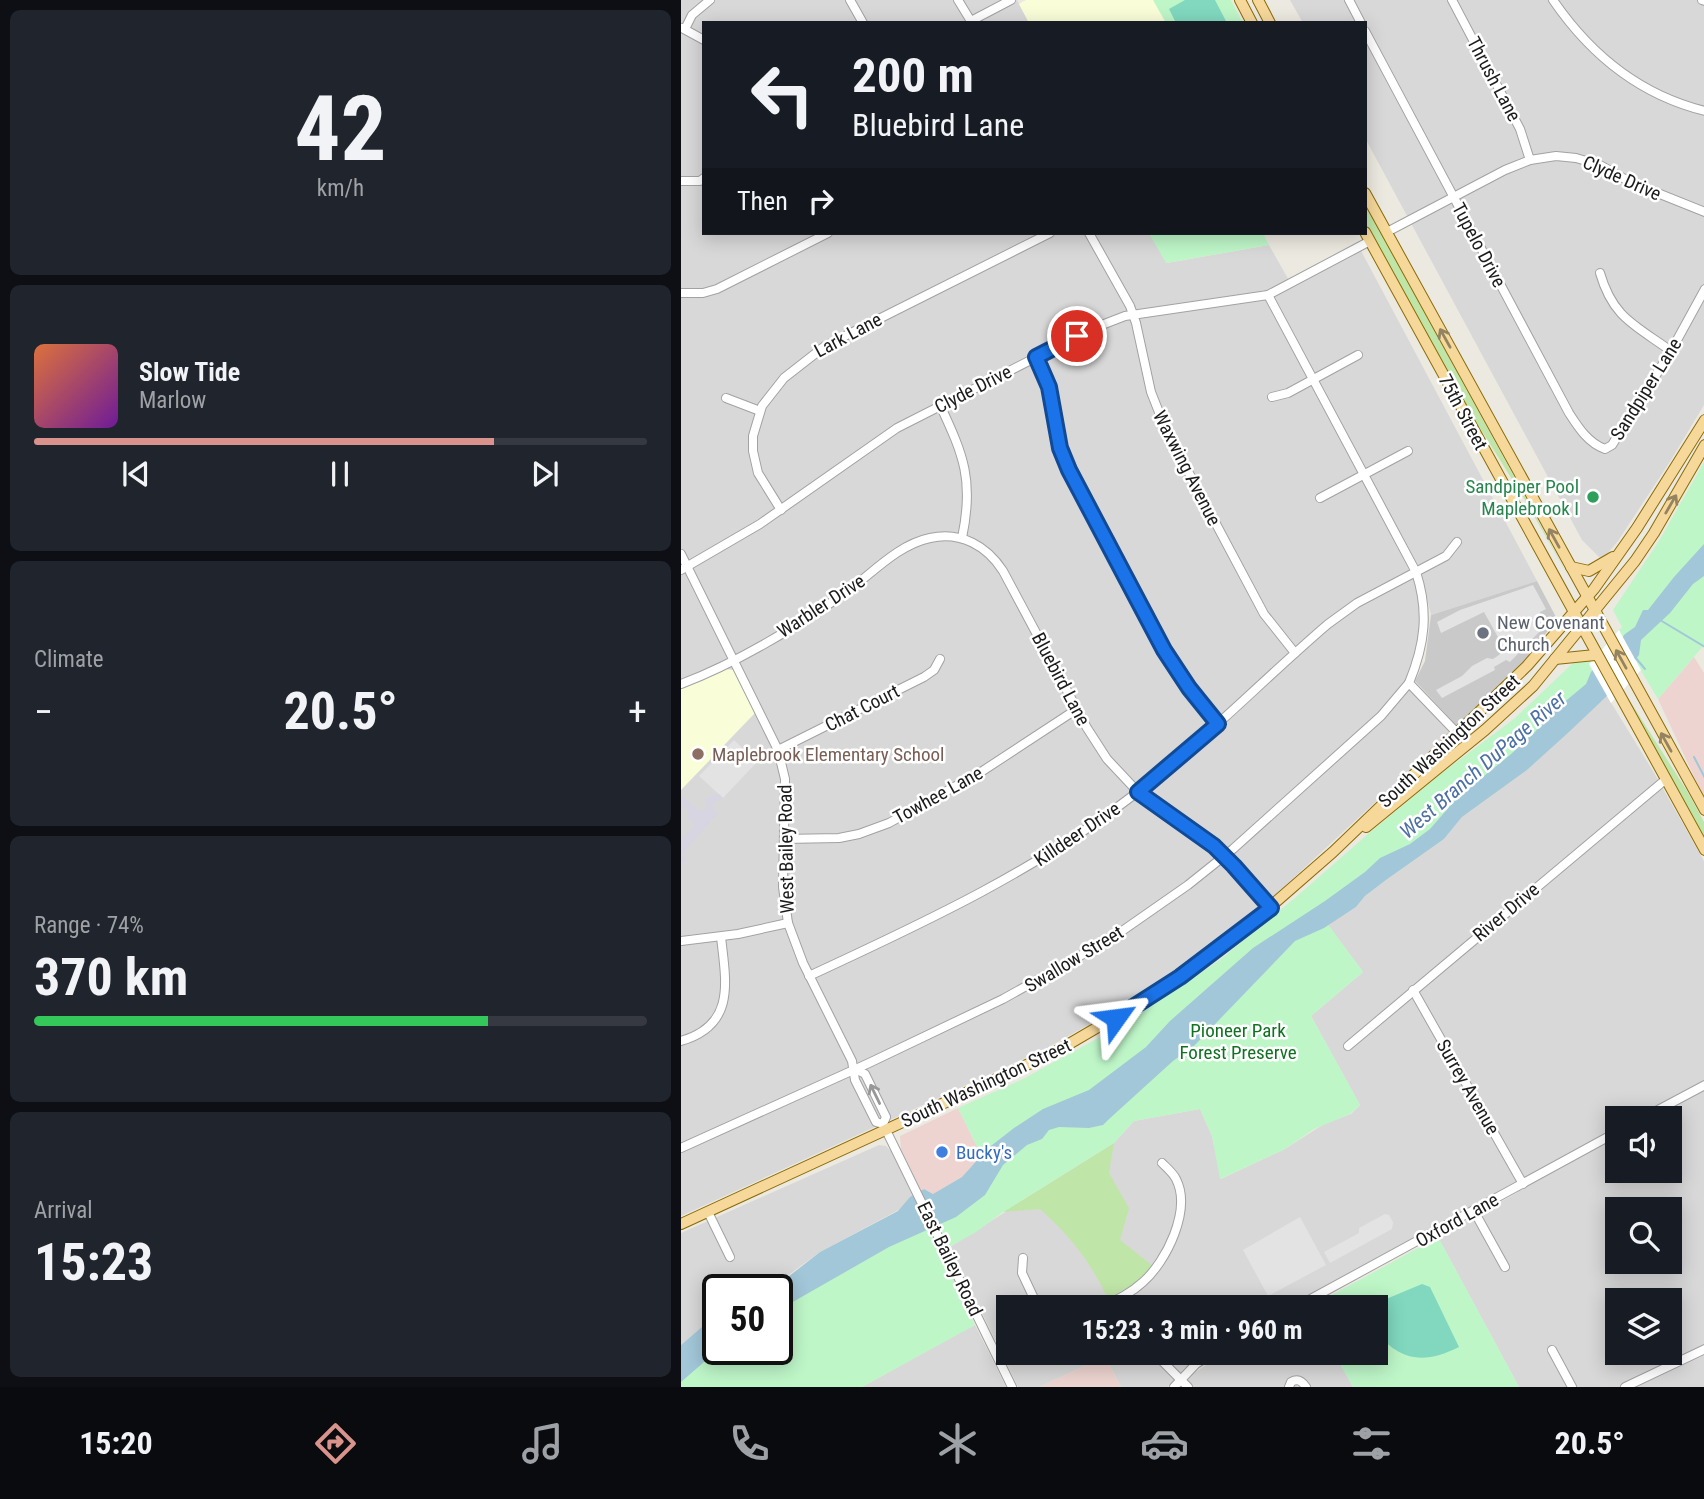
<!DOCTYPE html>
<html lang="en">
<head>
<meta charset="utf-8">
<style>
  body { margin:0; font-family:"Roboto Condensed",sans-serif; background:#20242c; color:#f1f3f6; height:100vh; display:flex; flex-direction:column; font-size:26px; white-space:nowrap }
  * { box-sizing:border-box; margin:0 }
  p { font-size:23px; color:#9ea1a6 }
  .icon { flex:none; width:38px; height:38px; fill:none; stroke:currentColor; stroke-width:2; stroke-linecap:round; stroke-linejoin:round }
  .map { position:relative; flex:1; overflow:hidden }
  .drawer { display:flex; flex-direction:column; gap:10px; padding:10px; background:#0d0f14; width:681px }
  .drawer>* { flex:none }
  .guide { position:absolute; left:21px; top:21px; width:665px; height:214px; border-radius:0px; box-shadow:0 4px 18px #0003; background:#171b24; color:#f1f3f6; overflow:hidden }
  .buttons { position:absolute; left:924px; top:1106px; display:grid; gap:14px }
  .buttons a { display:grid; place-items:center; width:77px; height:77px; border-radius:0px; background:#171b24; box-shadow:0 4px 18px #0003; font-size:35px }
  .speed { position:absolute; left:21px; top:1274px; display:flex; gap:14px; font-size:35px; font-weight:700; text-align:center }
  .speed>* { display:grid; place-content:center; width:91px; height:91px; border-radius:50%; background:#171b24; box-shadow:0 4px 18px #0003; line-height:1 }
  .speed .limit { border:4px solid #111; border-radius:10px; background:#fff; color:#111 }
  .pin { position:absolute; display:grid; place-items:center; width:60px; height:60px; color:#fff; margin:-30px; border:4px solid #fff; border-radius:50%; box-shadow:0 2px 7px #0007 }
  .me { position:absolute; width:77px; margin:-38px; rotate:59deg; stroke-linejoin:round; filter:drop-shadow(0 0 5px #0008) }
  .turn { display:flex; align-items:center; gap:24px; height:147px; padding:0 35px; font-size:32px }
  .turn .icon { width:91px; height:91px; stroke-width:2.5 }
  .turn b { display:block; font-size:49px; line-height:60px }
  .then { display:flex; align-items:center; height:66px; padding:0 35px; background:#0003; gap:14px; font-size:26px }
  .big { font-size:52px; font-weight:700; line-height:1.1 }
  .drawer .widget { flex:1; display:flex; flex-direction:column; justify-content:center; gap:10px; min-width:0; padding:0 24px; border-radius:10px; background:#20242c }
  .drawer .dial { align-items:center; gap:0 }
  .dial b { font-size:91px; line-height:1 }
  .song { display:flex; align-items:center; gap:21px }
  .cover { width:84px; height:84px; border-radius:10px; background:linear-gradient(135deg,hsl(20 70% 55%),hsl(280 70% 35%)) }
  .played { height:7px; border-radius:4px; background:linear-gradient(90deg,#d9928c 75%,#363941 75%) }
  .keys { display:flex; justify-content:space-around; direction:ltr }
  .heat { display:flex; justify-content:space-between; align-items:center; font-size:38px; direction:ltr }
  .charge { height:10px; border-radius:5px; background:linear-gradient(90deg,#34c759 74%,#363941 0) }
  .trip { position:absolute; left:315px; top:1295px; width:392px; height:70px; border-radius:0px; background:#171b24; box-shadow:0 4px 18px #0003; font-weight:700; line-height:70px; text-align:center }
  .tabs { display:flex; height:112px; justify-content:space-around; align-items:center; background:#090b0e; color:#9ea1a6 }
  .tabs .icon { width:49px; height:49px }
  .tabs .selected { color:#d9928c }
  .tabs b { font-size:32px; color:#f1f3f6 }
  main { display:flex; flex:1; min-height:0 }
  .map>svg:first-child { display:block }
</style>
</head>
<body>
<main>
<section class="drawer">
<div class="widget dial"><b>42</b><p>km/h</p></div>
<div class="widget">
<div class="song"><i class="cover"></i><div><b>Slow Tide</b><p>Marlow</p></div></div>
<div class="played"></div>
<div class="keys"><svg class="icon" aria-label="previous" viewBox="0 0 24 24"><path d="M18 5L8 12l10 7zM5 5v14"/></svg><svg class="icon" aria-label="pause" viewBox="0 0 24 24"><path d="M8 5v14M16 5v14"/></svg><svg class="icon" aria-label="next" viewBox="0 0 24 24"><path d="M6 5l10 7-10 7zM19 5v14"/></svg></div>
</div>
<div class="widget"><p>Climate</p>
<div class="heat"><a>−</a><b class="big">20.5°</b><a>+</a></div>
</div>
<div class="widget"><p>Range · 74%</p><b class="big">370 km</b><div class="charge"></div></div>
<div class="widget"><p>Arrival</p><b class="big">15:23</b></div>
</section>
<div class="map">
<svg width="1024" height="1387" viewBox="0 0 1024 1387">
  <rect width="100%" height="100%" fill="#ece9e0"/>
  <g fill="#d9d8d8" fill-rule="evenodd">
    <path d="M0,0H336L348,23H23V233H468L486,263L588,245L610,284L678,247L856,581L750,615L739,567L661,609L648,628L676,608L733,577L739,604V633L733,660L724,683L769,733L594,895L519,954L448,1002L366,1048L0,1216Z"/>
    <path d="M609,0H1023V405L990,460L937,541L921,560L901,540L684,138V23H622Z"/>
    <path d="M926,696L972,771L1023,861V1387H838L757,1237L837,1192L833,1186L606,1307H327V1353H526L503,1369L487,1387H440L424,1356L359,1387H337L269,1247L433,1143L453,1121L519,1109L531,1136L540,1179L604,1149L643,1124L670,1114L679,1105L630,1016L682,972L647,925L675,907L684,896L705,880L763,839L781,817L846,770ZM936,1118H989V1171H936ZM936,1209H989V1262H936ZM936,1300H989V1353H936Z"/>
    <path d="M198,1145L205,1146L210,1151L232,1196L223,1207L139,1252L95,1284L80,1290H37V1313L0,1345V1233Z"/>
    <path d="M294,1325L325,1387H181L282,1331Z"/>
    <path d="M544,1353H653L672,1387H500L513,1373Z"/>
  </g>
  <g fill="#edd4d0">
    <path d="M1013,657L1023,673V798L977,699Z"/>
    <path d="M277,1108L300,1155L281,1177L261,1189L252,1194L243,1189L240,1191L220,1149L219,1136Z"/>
    <path d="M424,1356L440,1387H359Z"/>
  </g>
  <g fill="#f9fdd8">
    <path d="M345,0H550L562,23H348L338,4Z"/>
    <path d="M45,669L52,670L74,713L0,790V689Z"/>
  </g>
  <path fill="#c9c9c9" d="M856,581L876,619L836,670L777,727L734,681L744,661L750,615Z"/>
  <g fill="#c0e5a8">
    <path d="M684,204L889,579L844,500L787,409L684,222Z"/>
    <path d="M947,698L1006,791L1023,822V840L946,700Z"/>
    <path d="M433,1143L428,1173L448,1208L439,1240L472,1266L453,1284L427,1299C409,1261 390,1237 359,1209L322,1212Z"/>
  </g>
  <g fill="#bef6c8">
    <path d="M472,0H550L562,23H485Z"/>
    <path d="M468,233H582L588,245L485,263Z"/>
    <path d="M1023,462V645L977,699L947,649L757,833L640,915L682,972L630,1016L679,1105L669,1114L633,1129L604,1149L539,1179L531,1136L519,1109L453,1121L433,1143L322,1212L295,1232L259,1252L294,1325L181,1387H0V1363L37,1349H96V1293L305,1176L300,1155L277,1108L340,1080L423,1035L469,1007L540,959L615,897L687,834L761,773L833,719L893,662L904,659L908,662L941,627L932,610L978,541Z"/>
    <path d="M757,1237L838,1387H672L653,1353H695V1307H629Z"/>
  </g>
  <g fill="#81d8bf">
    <path d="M504,0H534L546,23H495L488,9Z"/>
    <path d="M741,1284L749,1287L778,1347C744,1364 720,1362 695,1332V1307H686Z"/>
  </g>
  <g fill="#e3e3e3">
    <path d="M852,585L865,609L859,612V620L864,624L863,627L829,662L825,660L813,667L814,670L761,698L755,690L781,676L791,666L806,658L812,659L818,655L823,648L803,612L760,633L756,622L779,610Z"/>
    <path d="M53,740L76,762L42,798L18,776Z"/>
    <path d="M704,1214L708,1215L712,1222L711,1229L649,1263L643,1252L678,1233V1228Z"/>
    <path d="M619,1217L645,1265L587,1296L562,1250Z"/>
  </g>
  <path fill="#d6d5e1" d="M38,794L42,798L31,804L36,814L0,855L6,860L2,864L0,862V840L14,825L5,816L9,812L2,806L0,808V796L18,811L26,809L24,798Z"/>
  <g fill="#a2c7d8">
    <path d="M1023,544V576L1012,584L989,613L960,640L958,655L926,696L889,731L846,770L781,817L763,839L705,880L684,896L675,907L643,928L614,941L512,1047L492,1061L427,1120L422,1125L408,1128L378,1127L368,1130L361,1139L346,1145L322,1165L304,1195L275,1217L208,1247L96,1311V1290H80L107,1277L139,1252L217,1211L229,1197L243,1189L252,1194L281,1177L306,1149L333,1128L362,1109L408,1090L465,1047L489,1021L572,948L644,901L684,872L699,858L729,844L749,829L776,798L829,755L854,732L868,715L905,684L910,672L944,634L954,627L962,610H967L993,577Z"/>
    <path d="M37,1313L38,1349L0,1382V1345Z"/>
  </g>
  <path fill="#fff" d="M938,630L960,670L930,703L908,664Z"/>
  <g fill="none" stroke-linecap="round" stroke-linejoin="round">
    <g stroke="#a2c7d8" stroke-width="2">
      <path d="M979,620L1024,647"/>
      <path d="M954,657L964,669"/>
      <path d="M1013,757L1024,778"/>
    </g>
    <g stroke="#a2a2a2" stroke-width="10">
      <g id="minor">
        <path d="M169,0L182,23"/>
        <path d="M277,0L291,23"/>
        <path d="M668,0L680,23"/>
        <path d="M771,0L839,129L849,160"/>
        <path d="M872,0C909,54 959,95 1024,111"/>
        <path d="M1021,0L1024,1"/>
        <path d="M290,21L330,0"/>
        <path d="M1,28L23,40"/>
        <path d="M4,29L11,15L29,0"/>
        <path d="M684,31L888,413C897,427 907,443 924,449L931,445L990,351L1024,289"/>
        <path d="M0,181H19L23,178"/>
        <path d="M706,232L824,170L849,160L875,156L895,158L919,165L949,182L1024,212"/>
        <path d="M408,233L449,306L455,323L470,392L485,430L583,614L614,653"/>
        <path d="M919,273C932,318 954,325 990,351"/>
        <path d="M0,293H22L36,289L147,233"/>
        <path d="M587,295L735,572C748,612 744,644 728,683L777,734"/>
        <path d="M355,357C375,396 371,432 388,470L483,650L507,688L537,724"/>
        <path d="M591,397L607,393L677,355"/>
        <path d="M45,398L79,411"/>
        <path d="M259,405C283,456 293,481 281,538"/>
        <path d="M639,498L727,451"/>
        <path d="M100,510L77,473L72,451V436L81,406L103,378L144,346L369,233"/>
        <path d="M0,554L97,750L104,779L102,887L107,923L122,963L171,1061L174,1080L195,1122L202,1124"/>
        <path d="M0,570L79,524L216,428L413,328L444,316L587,295L689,241"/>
        <path d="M0,684C56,663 110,630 160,596C188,577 215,545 249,538C280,531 306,546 322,571L406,728L426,759L457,792L533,846L553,866L589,908"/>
        <path d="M97,750L243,677L253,670L259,659"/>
        <path d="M103,839L158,838L178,834L208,823L300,772L396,709"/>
        <path d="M0,941L57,934L107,923"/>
        <path d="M128,976C245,922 363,867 464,786C528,736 585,677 647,624L676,603L765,556L776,542"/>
        <path d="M732,990L842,1184"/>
        <path d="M0,1041C55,1025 45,982 40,937"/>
        <path d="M667,1046L984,780"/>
        <path d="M174,1069L184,1074L205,1117L202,1124L331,1387"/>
        <path d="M962,1118L1024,1085"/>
        <path d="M0,1148L188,1063L322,999L431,938L507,885L552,849L700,716L728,683"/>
        <path d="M793,1211L824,1267"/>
        <path d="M27,1212L49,1257"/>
        <path d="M342,1258L341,1273L357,1307"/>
        <path d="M420,1307C435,1300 449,1294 462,1282C485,1262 511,1210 495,1179C492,1173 486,1168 481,1163"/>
        <path d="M615,1307L936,1132"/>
        <path d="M871,1350L891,1387"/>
        <path d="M473,1353L507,1387"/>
        <path d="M493,1387L515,1364L532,1353"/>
        <path d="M608,1387L610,1382C617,1378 621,1381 625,1387"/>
        <path d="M944,1387L1024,1349"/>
      </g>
    </g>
    <g stroke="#8a6b07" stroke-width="12">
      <g id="major">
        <path d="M559,0L571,23"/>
        <path d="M577,0L589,23"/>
        <path d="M684,193L1024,810"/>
        <path d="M684,232L1024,850"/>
        <path d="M890,567L908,571L932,557"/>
        <path d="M874,659L914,655"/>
        <path d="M685,827L804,730L852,686L954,561L973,533L1024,445"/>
        <path d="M0,1224L376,1051L475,993L566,927L652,852L846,666L913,589L956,528L1024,420"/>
      </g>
    </g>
    <use href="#minor" stroke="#fff" stroke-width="8"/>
    <use href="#major" stroke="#f6d89b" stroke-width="10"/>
  </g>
  <defs><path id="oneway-shaft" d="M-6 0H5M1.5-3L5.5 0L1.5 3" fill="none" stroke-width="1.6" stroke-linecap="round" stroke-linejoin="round" transform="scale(1.75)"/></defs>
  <g stroke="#938361">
    <use href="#oneway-shaft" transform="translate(764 338) rotate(-119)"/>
    <use href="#oneway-shaft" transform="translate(990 504) rotate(-60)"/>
    <use href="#oneway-shaft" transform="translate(873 538) rotate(-119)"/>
    <use href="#oneway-shaft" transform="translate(940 659) rotate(-119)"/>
    <use href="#oneway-shaft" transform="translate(985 742) rotate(-119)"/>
  </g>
  <use stroke="#989898" href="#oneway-shaft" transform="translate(194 1094) rotate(-116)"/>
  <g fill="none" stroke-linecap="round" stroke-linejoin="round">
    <g stroke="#114b97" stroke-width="18">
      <path id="route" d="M396,336L355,357L368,387L379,448L388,470L483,650L508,688L537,724L457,792L533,846L553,866L590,908L499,977L435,1018"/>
    </g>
    <use href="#route" stroke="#1a73e8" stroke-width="12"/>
  </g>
  <circle fill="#2e9e5b" stroke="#fff" stroke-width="2.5" cx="912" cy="497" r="7"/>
  <circle fill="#6b7280" stroke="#fff" stroke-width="2.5" cx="802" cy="633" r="7"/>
  <circle fill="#8d6e63" stroke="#fff" stroke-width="2.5" cx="17" cy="754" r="7"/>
  <circle fill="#3f7fe0" stroke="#fff" stroke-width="2.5" cx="261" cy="1152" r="7"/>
  <g text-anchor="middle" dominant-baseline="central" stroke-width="5" stroke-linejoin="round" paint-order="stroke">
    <g font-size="19" fill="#1b1b1b" stroke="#fff">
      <text transform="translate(813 79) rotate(62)">Thrush Lane</text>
      <text transform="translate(941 178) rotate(24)">Clyde Drive</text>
      <text transform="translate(798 245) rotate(62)">Tupelo Drive</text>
      <text transform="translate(167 335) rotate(-28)">Lark Lane</text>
      <text transform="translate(292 389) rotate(-27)">Clyde Drive</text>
      <text transform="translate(965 389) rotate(-58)">Sandpiper Lane</text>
      <text transform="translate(782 412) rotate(62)">75th Street</text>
      <text transform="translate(506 468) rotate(63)">Waxwing Avenue</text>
      <text transform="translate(140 606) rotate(-33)">Warbler Drive</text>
      <text transform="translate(380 679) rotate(62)">Bluebird Lane</text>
      <text transform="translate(181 708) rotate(-27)">Chat Court</text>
      <text transform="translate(768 741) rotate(-43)">South Washington Street</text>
      <text transform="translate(257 795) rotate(-29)">Towhee Lane</text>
      <text transform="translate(396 834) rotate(-34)">Killdeer Drive</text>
      <text transform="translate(105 849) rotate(-91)">West Bailey Road</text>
      <text transform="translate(825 912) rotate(-40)">River Drive</text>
      <text transform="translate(393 959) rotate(-31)">Swallow Street</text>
      <text transform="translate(305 1083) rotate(-25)">South Washington Street</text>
      <text transform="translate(787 1087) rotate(60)">Surrey Avenue</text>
      <text transform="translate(776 1220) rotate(-29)">Oxford Lane</text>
      <text transform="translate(269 1259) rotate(64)">East Bailey Road</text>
    </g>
    <g font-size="19" fill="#27864d" stroke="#fff" text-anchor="end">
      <text x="898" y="486">Sandpiper Pool<tspan x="898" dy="22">Maplebrook I</tspan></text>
    </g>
    <g font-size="19" fill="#5b616d" stroke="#fff" text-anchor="start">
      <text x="816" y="622">New Covenant<tspan x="816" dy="22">Church</tspan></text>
    </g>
    <g font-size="19" fill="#785e54" stroke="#fff" text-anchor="start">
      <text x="31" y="754">Maplebrook Elementary School</text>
    </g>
    <g font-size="19" fill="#107122" stroke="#fff">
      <text x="557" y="1030">Pioneer Park<tspan x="557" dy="22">Forest Preserve</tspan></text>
    </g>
    <g font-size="19" fill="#366cbe" stroke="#fff" text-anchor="start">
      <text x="275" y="1152">Bucky's</text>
    </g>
    <g font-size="21" font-style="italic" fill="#4d70a4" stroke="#fff">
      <text transform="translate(802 765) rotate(-41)">West Branch DuPage River</text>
    </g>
  </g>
</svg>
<div class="buttons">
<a><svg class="icon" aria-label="sound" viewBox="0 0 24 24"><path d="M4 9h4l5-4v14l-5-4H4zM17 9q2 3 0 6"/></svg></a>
<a><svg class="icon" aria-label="search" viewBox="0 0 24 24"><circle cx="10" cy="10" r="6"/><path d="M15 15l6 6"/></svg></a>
<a><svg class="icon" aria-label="layers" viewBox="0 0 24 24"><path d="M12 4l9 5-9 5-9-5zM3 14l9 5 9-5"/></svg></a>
</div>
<div class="speed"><div class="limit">50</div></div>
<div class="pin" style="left:396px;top:336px;background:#d93025"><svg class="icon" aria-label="arrive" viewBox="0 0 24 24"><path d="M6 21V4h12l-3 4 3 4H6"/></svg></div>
<svg class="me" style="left:435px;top:1018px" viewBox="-20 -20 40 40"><path d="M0-17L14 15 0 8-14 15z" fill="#1a73e8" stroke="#fff" stroke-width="4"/></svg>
<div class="trip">15:23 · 3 min · 960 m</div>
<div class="guide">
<div class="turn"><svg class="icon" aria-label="left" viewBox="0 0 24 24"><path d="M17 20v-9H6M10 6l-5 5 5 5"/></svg><div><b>200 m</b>Bluebird Lane</div></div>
<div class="then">Then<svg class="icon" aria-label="right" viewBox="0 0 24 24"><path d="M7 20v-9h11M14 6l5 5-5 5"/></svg></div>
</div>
</div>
</main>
<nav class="tabs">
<b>15:20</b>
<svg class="icon selected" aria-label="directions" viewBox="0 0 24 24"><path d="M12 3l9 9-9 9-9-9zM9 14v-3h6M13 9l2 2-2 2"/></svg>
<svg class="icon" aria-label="music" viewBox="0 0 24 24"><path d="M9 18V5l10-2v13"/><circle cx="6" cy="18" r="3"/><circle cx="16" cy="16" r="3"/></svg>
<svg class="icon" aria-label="phone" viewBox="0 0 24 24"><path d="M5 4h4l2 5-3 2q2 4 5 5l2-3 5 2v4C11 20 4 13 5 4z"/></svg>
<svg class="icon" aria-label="climate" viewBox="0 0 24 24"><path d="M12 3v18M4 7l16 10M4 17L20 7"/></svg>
<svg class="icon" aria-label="car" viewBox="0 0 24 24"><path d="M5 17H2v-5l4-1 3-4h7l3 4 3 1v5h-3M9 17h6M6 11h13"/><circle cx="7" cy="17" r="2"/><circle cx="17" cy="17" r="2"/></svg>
<svg class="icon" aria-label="filters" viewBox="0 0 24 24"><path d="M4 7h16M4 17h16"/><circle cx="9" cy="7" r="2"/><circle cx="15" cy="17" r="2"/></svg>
<b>20.5°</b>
</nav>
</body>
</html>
